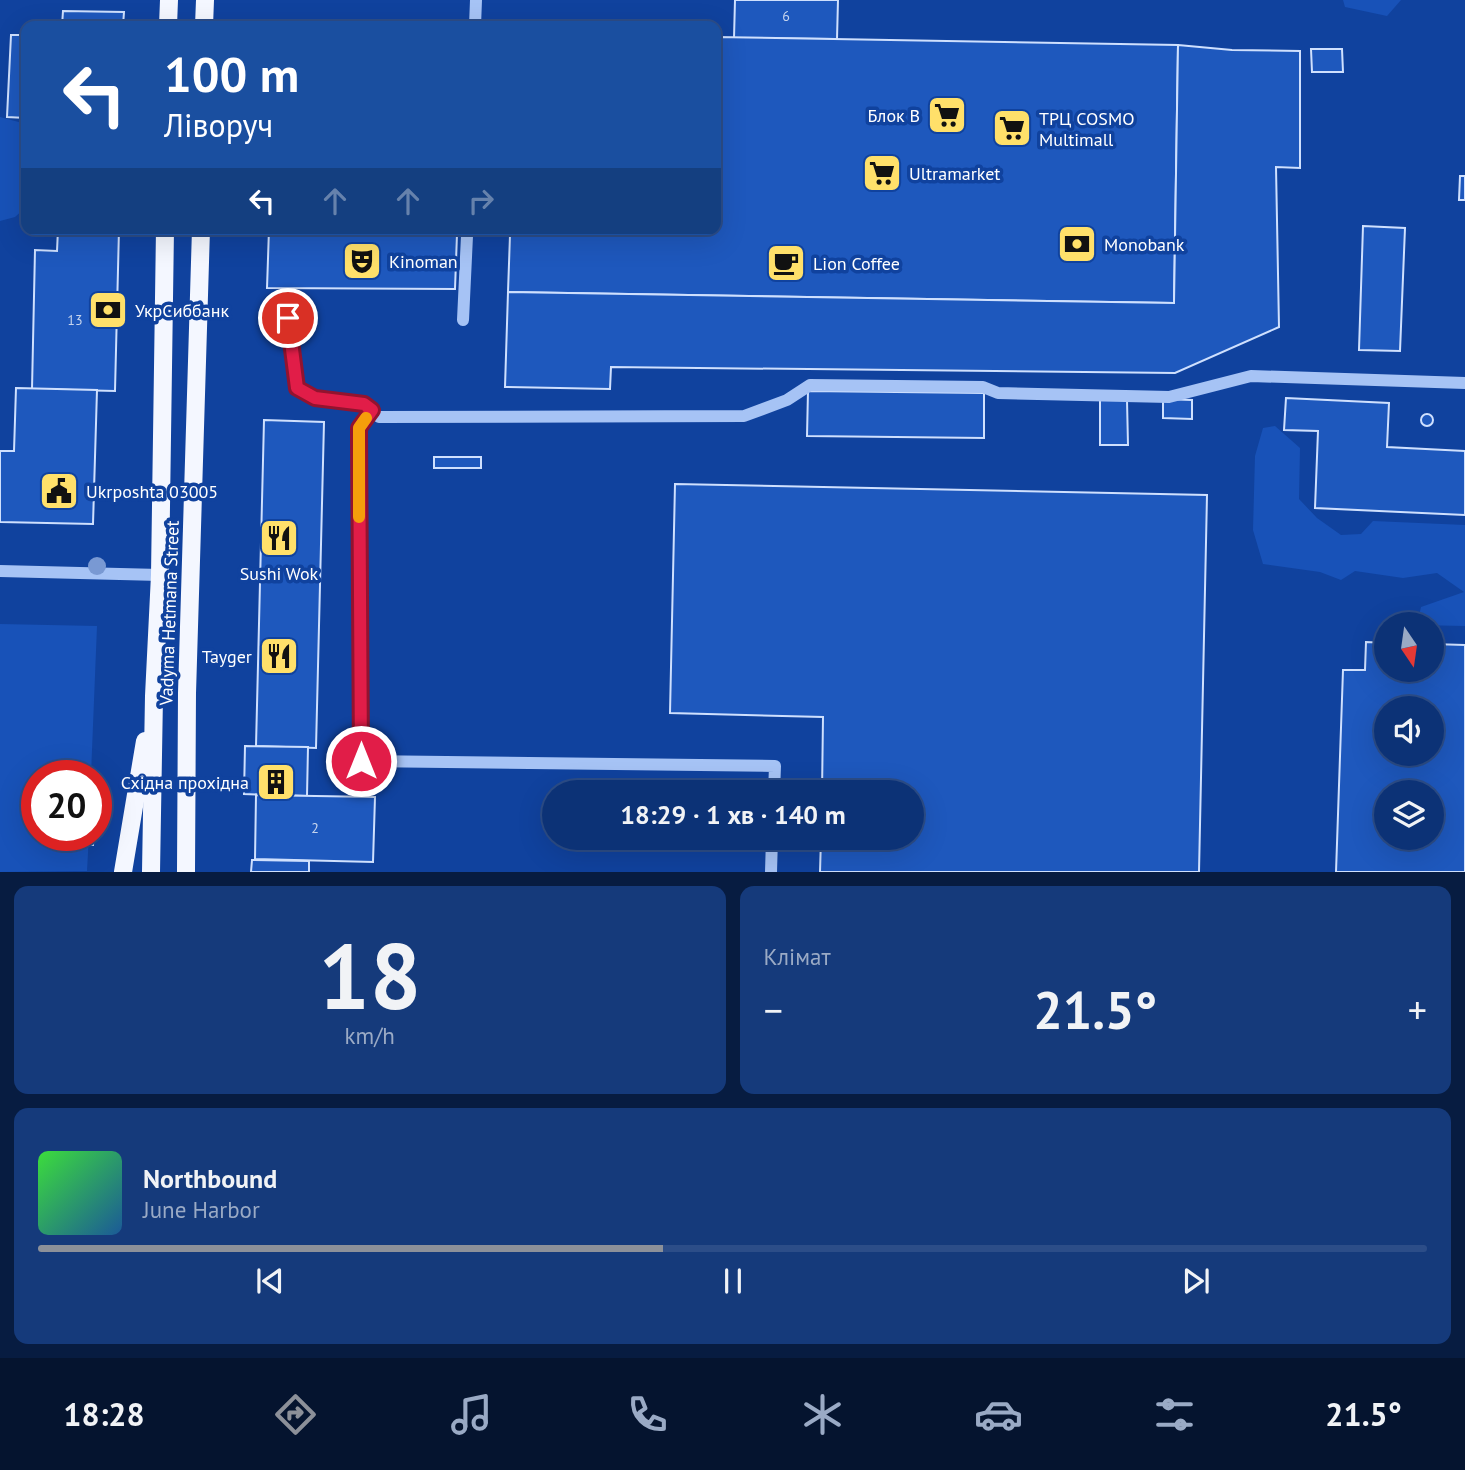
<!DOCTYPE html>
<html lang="uk">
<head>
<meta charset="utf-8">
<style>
  body { margin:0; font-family:"PT Sans",sans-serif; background:#153a7b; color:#f1f3f6; height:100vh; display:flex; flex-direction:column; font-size:26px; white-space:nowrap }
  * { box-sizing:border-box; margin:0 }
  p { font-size:23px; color:#9aaac5 }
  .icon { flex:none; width:38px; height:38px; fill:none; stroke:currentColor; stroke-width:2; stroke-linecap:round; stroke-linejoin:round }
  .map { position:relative; height:872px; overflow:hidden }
  .side { display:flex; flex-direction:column; gap:14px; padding:14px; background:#071c41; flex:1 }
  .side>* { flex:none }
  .top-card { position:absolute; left:21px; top:21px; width:700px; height:214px; border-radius:14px; box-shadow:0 7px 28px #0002,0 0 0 2px #2c4d88; background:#1a4fa0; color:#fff; overflow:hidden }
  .needle { width:46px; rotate:167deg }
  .tools { position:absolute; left:1374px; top:612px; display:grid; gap:14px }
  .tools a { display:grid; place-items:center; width:70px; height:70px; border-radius:50%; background:#0c3276; box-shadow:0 7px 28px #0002,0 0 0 2px #2c4d88; font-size:35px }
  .speed { position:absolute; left:21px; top:760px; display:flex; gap:14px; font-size:35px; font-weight:700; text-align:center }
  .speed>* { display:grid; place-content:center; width:91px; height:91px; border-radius:50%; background:#0c3276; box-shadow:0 7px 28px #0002,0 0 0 2px #2c4d88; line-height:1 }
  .speed .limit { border:10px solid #d22; background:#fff; color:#111 }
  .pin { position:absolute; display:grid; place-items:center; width:60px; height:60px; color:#fff; margin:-30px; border:4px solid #fff; border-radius:50%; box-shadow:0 2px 7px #0007 }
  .me { position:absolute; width:77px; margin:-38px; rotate:0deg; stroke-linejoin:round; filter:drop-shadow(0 0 5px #0008) }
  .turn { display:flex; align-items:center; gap:24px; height:147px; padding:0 28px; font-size:32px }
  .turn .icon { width:91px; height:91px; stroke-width:2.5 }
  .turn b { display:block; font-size:49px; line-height:60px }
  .lanes { display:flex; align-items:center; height:66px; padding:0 28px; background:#0003; justify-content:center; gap:35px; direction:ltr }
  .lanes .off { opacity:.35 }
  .big { font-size:52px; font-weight:700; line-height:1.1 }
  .side .tile { flex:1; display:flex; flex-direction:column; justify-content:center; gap:10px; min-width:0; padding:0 24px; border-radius:14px; background:#153a7b }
  .side .dial { align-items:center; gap:0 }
  .dial b { font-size:91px; line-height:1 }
  .song { display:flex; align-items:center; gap:21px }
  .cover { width:84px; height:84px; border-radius:10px; background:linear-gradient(135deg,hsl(120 70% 55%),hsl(210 70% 35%)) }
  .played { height:7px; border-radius:4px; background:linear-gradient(90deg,#8c9099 45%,#2c4d88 45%) }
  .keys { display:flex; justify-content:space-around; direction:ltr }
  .heat { display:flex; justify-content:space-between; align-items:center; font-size:38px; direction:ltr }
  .side .tiles { flex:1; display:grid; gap:14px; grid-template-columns:1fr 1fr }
  .tile:last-child { grid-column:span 2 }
  .trip { position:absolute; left:542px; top:780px; width:382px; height:70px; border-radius:35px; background:#0c3276; box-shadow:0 7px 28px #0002,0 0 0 2px #2c4d88; font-weight:700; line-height:70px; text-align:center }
  .tab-bar { display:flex; height:112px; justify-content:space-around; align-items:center; background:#05142f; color:#9aaac5 }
  .tab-bar .icon { width:49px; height:49px }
  .tab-bar .selected { color:#8c9099 }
  .tab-bar b { font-size:32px; color:#f1f3f6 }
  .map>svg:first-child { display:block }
</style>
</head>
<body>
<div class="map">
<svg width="1465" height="872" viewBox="0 0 1465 872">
  <rect width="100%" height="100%" fill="#10429e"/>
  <g fill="#1852b8">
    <path d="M1343,0H1401L1387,16L1345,7Z"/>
    <path d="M0,117L26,124V207L15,217L0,221Z"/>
    <path d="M1275,426L1300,448L1299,499L1317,518L1341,535L1361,534L1373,521L1465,525V626L1417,625L1421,607L1464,592L1437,573L1403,578L1355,571L1341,580L1320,572L1263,564L1253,530L1255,456L1263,428Z"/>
    <path d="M0,624L97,626L91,775H37V835H89L87,871L0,872Z"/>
  </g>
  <g fill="#1e58bd" stroke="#cfe0fe" stroke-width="2" fill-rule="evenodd">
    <path d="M735,0H838L837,39L734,38Z"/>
    <path d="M63,11L124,12L123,26H62Z"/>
    <path d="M277,20L459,26H276Z"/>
    <path d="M11,35H26V118L7,117Z"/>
    <path d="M716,37L1178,45L1174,303L508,292L510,235L457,234V229H716Z"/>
    <path d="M1178,45L1232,50L1300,51V168L1276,167L1279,327L1175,373L611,367L610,389L505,387L508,292L1174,303Z"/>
    <path d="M1311,49H1342L1343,72H1312Z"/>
    <path d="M1460,176H1465V200H1459Z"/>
    <path d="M1363,226L1405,228L1400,351L1359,350Z"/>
    <path d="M58,229H119L115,391L32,389L35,250L57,251Z"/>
    <path d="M269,229H346L457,234L455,289L267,288Z"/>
    <path d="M16,388L97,390L93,524L0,522V451H14Z"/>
    <path d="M808,391L984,393V438L807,436Z"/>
    <path d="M1286,398L1389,403L1387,447L1465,451V515L1315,508L1318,431L1284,430Z"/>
    <path d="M1163,399L1192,400V419L1163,418Z"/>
    <path d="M1100,400H1127L1128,445H1100Z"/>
    <circle cx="1427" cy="420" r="6"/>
    <path d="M264,420L324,422L316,748L256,746Z"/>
    <rect x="434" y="457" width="47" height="11"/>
    <path d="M675,484L1207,495L1199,872H820L821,838H912V793H822L823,717L670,713Z"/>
    <path d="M1366,642L1386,643V670H1432V644L1465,645V872H1336L1343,670H1365ZM1386,709H1432V754H1386ZM1386,793H1432V838H1386Z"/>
    <path d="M245,746L308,747L307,796L244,794Z"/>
    <path d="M256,795L375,797L373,862L255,859Z"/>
    <path d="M77,835H94L93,845L77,844Z"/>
    <path d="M252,860L309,861V872H251Z"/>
  </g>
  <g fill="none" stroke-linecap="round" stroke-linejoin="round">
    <g stroke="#a6c3f5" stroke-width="12">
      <path d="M475,26L476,0"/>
      <path d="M288,318L297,388L315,398L364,404L379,417L744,416L787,400L810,385L983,387L998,393L1169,397L1251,376L1465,383"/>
      <path d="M463,320L467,236"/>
      <path d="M372,410L359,428L361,761L775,766L774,793"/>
      <path d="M0,571L160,575"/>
      <path d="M771,872L772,838"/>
    </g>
    <g stroke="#f4f7ff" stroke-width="18">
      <path d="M168,26L169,0"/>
      <path d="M204,26L205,0"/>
      <path d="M123,872L145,741"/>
      <path d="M151,872L154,696L160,575L165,229"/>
      <path d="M186,872L187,693L201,229"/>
    </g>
  </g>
  <circle fill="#7999d3" cx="97" cy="566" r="9"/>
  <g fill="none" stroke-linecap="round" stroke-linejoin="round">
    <g stroke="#92132f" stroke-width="18">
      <path id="route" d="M288,318L297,388L315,398L364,404L372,410L359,428L361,761"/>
    </g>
    <use href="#route" stroke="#e11d48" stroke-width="12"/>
    <path stroke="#f59e0b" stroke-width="12" d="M359,517V428L366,418"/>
  </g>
  <defs>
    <g id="supermarket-square" transform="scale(2.0125)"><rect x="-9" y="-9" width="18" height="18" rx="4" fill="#ffe06a" stroke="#10429e"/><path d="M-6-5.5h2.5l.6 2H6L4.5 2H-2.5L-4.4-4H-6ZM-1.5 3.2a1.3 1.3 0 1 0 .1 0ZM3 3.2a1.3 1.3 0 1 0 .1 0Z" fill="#111"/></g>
    <g id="bank-square" transform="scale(2.0125)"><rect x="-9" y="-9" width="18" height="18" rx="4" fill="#ffe06a" stroke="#10429e"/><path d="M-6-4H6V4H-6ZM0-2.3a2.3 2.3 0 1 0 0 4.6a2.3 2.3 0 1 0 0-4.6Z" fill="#111"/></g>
    <g id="theatre-square" transform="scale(2.0125)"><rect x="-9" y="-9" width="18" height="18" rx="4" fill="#ffe06a" stroke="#10429e"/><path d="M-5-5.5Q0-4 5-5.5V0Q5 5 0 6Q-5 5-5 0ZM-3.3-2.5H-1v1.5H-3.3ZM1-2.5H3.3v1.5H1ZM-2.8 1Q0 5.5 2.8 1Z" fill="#111"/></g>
    <g id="cafe-square" transform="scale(2.0125)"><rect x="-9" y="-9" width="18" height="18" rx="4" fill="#ffe06a" stroke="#10429e"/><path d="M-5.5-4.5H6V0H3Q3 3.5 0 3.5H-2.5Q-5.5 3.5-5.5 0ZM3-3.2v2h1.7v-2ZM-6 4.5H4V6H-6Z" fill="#111"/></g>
    <g id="civic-square" transform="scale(2.0125)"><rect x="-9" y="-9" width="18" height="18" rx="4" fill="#ffe06a" stroke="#10429e"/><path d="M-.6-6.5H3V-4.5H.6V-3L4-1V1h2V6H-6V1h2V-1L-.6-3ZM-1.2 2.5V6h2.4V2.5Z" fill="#111"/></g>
    <g id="restaurant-square" transform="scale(2.0125)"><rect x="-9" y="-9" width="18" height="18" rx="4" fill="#ffe06a" stroke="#10429e"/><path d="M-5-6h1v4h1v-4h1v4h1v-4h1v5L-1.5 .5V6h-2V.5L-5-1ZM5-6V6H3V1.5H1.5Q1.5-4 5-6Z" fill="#111"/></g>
    <g id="building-square" transform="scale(2.0125)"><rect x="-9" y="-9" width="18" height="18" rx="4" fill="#ffe06a" stroke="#10429e"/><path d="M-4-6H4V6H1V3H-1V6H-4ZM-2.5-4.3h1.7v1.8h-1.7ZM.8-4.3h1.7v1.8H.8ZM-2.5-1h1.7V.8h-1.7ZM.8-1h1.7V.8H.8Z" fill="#111"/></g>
  </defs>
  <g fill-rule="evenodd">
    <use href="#supermarket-square" x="947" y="115"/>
    <use href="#supermarket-square" x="1012" y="128"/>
    <use href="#supermarket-square" x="882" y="173"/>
    <use href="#bank-square" x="1077" y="244"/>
    <use href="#theatre-square" x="362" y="261"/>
    <use href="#cafe-square" x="786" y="263"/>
    <use href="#bank-square" x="108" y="310"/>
    <use href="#civic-square" x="59" y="491"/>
    <use href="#restaurant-square" x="279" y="538"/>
    <use href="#restaurant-square" x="279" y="656"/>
    <use href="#building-square" x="276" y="782"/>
  </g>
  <g text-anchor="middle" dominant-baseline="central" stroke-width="7" stroke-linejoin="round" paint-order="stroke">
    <g font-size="14" fill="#c7d5ee">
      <text x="786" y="16">6</text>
      <text x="75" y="320">13</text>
      <text x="315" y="828">2</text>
    </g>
    <g font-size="18" fill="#fff" stroke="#10429e" text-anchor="start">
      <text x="920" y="115" text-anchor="end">Блок B</text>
      <text x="1039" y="118">ТРЦ COSMO<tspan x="1039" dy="21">Multimall</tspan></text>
      <text x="909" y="173">Ultramarket</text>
      <text x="1104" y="244">Monobank</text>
      <text x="389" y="261">Kinoman</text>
      <text x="813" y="263">Lion Coffee</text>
      <text x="135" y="310">УкрСиббанк</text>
      <text x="86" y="491">Ukrposhta 03005</text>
      <text x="279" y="573" text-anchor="middle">Sushi Wok</text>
      <text x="252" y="656" text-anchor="end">Tayger</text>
      <text x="249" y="782" text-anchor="end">Східна прохідна</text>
    </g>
    <g font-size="18" fill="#fff" stroke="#10429e">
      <text transform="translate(169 613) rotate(-88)">Vadyma Hetmana Street</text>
    </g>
  </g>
</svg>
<div class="tools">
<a><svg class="needle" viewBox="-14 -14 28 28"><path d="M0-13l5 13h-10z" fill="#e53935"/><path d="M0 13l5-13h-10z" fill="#9aaac5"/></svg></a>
<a><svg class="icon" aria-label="sound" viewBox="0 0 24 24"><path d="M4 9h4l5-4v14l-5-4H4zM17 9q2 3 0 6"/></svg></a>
<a><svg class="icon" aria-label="layers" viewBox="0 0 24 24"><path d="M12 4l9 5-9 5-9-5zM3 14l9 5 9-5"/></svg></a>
</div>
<div class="speed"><div class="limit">20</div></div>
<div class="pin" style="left:288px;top:318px;background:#d93025"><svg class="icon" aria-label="arrive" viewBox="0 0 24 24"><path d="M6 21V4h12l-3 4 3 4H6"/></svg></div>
<svg class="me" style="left:361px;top:761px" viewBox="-20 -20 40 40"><circle r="17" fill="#e11d48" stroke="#fff" stroke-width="3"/><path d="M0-11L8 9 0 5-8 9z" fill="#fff"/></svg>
<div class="trip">18:29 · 1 хв · 140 m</div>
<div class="top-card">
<div class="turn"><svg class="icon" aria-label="left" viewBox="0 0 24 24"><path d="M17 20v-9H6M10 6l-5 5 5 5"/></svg><div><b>100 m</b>Ліворуч</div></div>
<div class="lanes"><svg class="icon" aria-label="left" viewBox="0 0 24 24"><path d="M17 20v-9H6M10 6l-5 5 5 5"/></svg><svg class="icon off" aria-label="ahead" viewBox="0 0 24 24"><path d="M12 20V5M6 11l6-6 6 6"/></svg><svg class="icon off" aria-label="ahead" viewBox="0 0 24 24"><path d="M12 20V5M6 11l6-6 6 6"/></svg><svg class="icon off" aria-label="right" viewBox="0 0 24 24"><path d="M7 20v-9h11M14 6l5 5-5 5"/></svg></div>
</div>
</div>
<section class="side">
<div class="tiles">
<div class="tile dial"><b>18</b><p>km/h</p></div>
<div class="tile"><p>Клімат</p>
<div class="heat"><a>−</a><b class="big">21.5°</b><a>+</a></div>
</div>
<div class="tile">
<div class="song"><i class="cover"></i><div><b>Northbound</b><p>June Harbor</p></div></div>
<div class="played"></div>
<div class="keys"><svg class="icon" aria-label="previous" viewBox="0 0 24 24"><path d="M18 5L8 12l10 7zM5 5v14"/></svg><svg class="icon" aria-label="pause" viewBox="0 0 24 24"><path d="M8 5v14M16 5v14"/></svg><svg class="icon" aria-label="next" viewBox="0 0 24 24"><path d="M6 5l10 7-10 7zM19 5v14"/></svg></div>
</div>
</div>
</section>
<nav class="tab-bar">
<b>18:28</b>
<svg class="icon selected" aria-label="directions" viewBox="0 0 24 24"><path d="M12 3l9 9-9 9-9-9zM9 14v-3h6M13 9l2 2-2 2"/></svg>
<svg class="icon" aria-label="music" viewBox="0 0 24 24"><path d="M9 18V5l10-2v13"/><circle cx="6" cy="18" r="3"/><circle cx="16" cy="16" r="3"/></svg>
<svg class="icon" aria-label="phone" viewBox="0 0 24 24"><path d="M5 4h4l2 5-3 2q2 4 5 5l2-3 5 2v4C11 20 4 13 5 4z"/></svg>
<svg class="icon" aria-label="climate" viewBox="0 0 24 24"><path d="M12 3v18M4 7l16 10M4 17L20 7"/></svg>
<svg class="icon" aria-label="car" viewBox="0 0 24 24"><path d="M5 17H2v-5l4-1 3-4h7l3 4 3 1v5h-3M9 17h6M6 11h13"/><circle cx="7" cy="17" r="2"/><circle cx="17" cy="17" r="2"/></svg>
<svg class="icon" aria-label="filters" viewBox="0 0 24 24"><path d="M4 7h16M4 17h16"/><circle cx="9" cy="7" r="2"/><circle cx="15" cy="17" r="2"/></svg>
<b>21.5°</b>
</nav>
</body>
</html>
